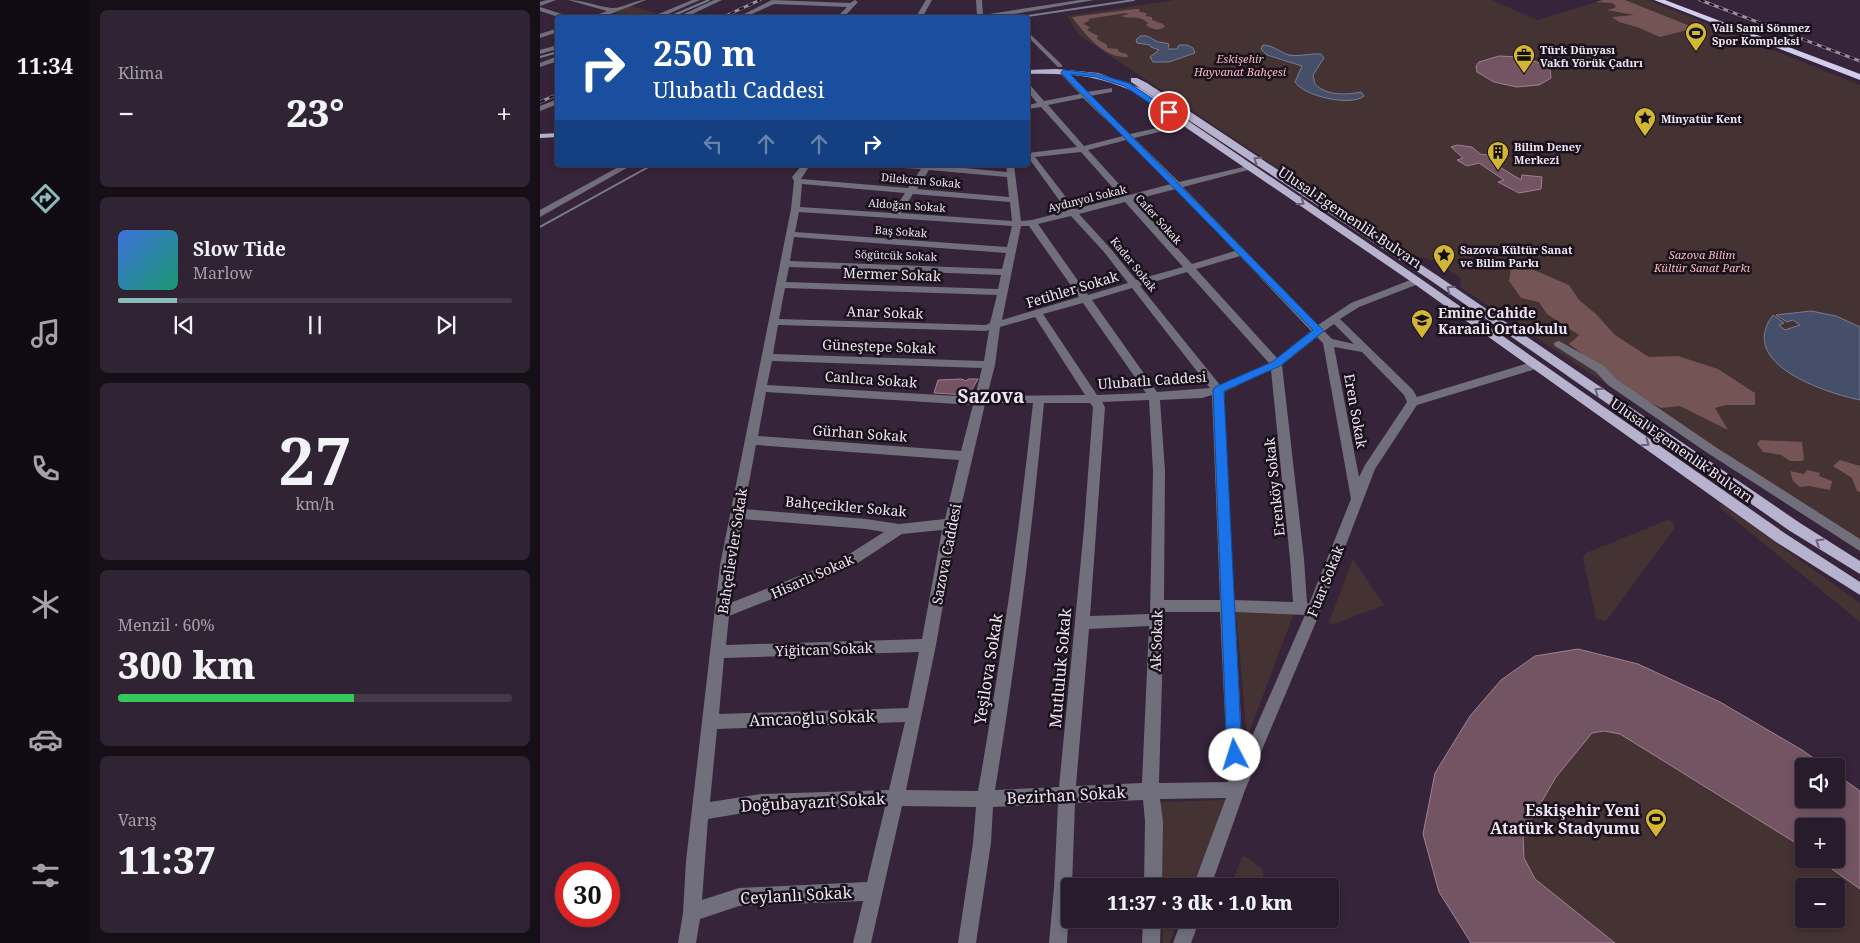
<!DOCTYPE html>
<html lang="tr">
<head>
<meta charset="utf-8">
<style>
  body { margin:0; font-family:"Noto Serif",serif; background:#302434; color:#f1f3f6; height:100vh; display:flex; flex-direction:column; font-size:19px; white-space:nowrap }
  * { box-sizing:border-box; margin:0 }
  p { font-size:16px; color:#a5a1a9 }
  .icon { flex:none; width:28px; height:28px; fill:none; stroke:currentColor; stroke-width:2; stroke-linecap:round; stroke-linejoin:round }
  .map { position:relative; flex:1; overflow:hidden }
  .panel { display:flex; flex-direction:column; gap:10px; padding:10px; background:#160f18; width:450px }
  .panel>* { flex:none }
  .hud { position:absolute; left:15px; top:15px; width:475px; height:152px; border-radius:5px; box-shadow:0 2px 8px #0003,0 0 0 1px #443948; background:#1a4fa0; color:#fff; overflow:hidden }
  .tools { position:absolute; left:1255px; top:758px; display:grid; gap:10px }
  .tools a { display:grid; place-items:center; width:50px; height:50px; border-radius:5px; background:#281b2c; box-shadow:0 2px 8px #0003,0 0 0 1px #443948; font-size:25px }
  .speed { position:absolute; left:15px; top:862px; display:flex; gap:10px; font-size:25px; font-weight:700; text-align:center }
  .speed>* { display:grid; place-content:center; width:65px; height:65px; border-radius:50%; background:#281b2c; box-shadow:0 2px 8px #0003,0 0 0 1px #443948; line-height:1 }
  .speed .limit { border:8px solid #d22; background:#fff; color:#111 }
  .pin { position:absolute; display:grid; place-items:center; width:42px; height:42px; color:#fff; margin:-21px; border:2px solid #fff; border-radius:50%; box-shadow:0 1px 5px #0007 }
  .me { position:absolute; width:55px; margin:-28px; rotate:355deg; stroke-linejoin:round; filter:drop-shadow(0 0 4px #0008) }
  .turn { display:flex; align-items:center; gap:18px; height:105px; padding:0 15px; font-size:22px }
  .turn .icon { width:65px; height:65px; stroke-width:2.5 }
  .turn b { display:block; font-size:35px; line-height:42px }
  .lanes { display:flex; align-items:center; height:48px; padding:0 15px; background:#0003; justify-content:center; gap:25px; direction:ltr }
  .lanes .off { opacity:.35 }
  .big { font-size:38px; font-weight:800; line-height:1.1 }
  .panel .card { flex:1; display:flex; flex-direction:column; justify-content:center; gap:8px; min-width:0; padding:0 18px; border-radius:8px; background:#302434 }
  .panel .dial { align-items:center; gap:0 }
  .dial b { font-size:65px; line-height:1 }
  .song { display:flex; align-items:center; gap:15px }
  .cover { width:60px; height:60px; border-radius:8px; background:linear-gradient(135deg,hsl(220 70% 55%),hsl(160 70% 35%)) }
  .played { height:5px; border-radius:2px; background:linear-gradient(90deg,#8bbbb9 15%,#443948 15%) }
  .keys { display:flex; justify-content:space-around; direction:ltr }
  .heat { display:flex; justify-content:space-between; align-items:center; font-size:28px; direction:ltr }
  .charge { height:8px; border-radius:4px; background:linear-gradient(90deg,#34c759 60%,#443948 0) }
  .trip { position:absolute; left:521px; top:878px; width:278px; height:50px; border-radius:5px; background:#281b2c; box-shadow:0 2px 8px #0003,0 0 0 1px #443948; font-weight:800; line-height:50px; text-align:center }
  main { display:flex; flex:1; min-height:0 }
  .tab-bar { display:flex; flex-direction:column; width:90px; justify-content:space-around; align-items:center; background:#100b12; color:#a5a1a9 }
  .tab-bar .icon { width:35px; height:35px }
  .tab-bar .current { color:#8bbbb9 }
  .tab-bar b { font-size:22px; color:#f1f3f6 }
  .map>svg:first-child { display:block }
</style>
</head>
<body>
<main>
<nav class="tab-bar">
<b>11:34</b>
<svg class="icon current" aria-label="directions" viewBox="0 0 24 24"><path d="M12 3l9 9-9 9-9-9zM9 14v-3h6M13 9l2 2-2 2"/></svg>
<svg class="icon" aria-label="music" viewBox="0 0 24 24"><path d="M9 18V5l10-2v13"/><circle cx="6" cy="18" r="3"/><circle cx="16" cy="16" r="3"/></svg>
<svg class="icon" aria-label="phone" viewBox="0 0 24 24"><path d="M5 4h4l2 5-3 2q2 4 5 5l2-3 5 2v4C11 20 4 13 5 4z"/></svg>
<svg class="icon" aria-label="climate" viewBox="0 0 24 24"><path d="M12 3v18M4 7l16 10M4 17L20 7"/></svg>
<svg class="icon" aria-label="car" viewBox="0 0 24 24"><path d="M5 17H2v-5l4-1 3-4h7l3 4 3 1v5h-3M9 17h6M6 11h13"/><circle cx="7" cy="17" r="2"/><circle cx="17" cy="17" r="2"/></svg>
<svg class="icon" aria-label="filters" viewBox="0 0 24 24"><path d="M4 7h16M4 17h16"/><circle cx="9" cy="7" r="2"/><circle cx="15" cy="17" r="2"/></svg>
</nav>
<section class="panel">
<div class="card"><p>Klima</p>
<div class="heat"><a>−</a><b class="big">23°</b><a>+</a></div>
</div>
<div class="card">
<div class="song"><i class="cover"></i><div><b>Slow Tide</b><p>Marlow</p></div></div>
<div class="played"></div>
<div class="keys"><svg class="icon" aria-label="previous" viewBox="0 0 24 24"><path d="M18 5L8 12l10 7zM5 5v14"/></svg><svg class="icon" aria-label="pause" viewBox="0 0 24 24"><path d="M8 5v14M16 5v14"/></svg><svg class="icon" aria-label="next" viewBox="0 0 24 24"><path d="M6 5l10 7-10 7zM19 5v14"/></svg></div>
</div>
<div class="card dial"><b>27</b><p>km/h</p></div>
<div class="card"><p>Menzil · 60%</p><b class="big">300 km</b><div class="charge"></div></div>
<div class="card"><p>Varış</p><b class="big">11:37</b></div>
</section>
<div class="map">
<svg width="1320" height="943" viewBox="0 0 1320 943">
  <rect width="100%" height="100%" fill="#36243a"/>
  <g fill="#453233" fill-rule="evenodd">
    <path d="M635,0H952L997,20L1063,0H1108L1320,85V552L920,287L921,278L892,260L879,257L853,245L539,35L527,16Z"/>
    <path d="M90,6L116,13C100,19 89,17 73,12Z"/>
    <path d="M1182,504L1320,603V622L1179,507Z"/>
    <path d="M1130,519L1134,524V529L1066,621L1056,619L1043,558L1046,553Z"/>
    <path d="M813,559L844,605L792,625L789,622Z"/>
    <path d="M696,611L754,613L707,738Z"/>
    <path d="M1038,649L1098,664L1180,702L1262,750L1285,766H1264V799H1296L1320,791V943H931L899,892L883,834L895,773L930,716L961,680L995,656ZM1264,826H1296V859H1264ZM1264,886H1296V919H1264Z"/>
    <path d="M686,800L652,886H622L620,802Z"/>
    <path d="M705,856L721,868L724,875L715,886H691L702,857Z"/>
    <path d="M623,919H639L630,943H623Z"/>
  </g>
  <g fill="#755456">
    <path d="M1063,0H1085L1155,28L1120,37L1097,27L1079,22L1072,17L1094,15L1067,10L1075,8L1076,6L1072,3L1056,2Z"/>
    <path d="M595,9H600L599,12L606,13V16L612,17V20L623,24L625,27C618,31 613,30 606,25L608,23C596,14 593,20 581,16L589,14L586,13L548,19L550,20L543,24L550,27L547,30L558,36L557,39L567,45V48L578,49L579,52L587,54L588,57C564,59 545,34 532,17Z"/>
    <path d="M982,265L1029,285L1039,300L1056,314L1075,335L1109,357L1138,356L1178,369L1215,393V405H1186L1175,408L1188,430L1140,406L1121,408L1101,398L1029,344L1039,335L1007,314L999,302L981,298L969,281L971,268Z"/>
    <path d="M1220,440L1262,442L1264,458L1262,461H1250L1241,455L1223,452L1217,444Z"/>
    <path d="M1300,460L1320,466V492L1317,491L1312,478L1293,466Z"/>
    <path d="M1267,470L1280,473L1279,476L1292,481L1290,490L1269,486L1260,487L1253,481L1250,471L1264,474Z"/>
  </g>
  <g fill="#454f69" stroke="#787c92">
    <path d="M600,36C609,35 610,38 616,41C619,43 625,42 629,44L628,49H637L639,45H647L653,48L655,53L629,62H613L610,57L619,50L611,47L610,45L597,43L596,40Z"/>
    <path d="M723,45C733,45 739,52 749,55C760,57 770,53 781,54L784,58L773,75L775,84C787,96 805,95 821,92L824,96C811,107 763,96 755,82L762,66L727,55L721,49Z"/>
    <path d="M1271,311L1296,316L1320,327V400C1286,393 1196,364 1233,315L1244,323L1239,325L1245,330L1260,325L1253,320L1247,322L1236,315Z"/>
  </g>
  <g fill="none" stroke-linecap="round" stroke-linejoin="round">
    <g stroke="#787c92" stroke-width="2">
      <path d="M127,18L169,0"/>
      <path d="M474,18L594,0"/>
      <path d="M0,57L18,52"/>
      <path d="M0,227L112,165"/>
    </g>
  </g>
  <g fill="#735463" stroke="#a18090">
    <path d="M959,56L979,57L997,62L1010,69L1011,78L999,85L977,87L954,82L937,72L936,66L939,62Z"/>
    <path d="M917,145L932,147L940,154L956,156L953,163L981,180L982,175L1002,177L1001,189L979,193L958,182L964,180L939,163L927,166L917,160L923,158L911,147Z"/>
    <path d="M421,379L427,381L428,379H438L429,395L394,393L398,380Z"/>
    <path d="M1038,649L1098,664L1180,702L1262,750L1285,766H1264V799H1296V774L1320,791V889L1278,859H1296V826H1264V848L1080,734L1064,731L1052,733L1016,777L983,834L984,858L995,879L1075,943H931L899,892L883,834L895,773L930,716L961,680L995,656Z"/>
  </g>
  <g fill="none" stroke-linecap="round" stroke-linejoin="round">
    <g fill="#716f7c" fill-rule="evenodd">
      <path d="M7,0H16L0,6V2Z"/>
      <path d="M28,0C43,0 56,6 71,8C82,9 94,0 106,0L60,18H49L67,11Z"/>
      <path d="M152,0H160L119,18H109Z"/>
      <path d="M174,0H182L144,18H135Z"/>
      <path d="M232,0L310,3L315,0L318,2L303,18H296L307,7L234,4L212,14L229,18H209L202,15Z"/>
      <path d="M386,0H392L382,18H375Z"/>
      <path d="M436,0H442L443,15L539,0H554L451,18H432L437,16Z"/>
      <path d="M0,7L31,17L32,18H21L0,11Z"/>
      <path d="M18,28V32L0,38V34Z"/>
      <path d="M488,32L522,65V67H518L488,37Z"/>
      <path d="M18,45V49L0,54V50Z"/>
      <path d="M18,56V61L0,67V63Z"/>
      <path d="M521,70H527L547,92L572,88V92L550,96L590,134L648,121V125L594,138L639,182L712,165V169L643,187L778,325L811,303L873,279H881V283L819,307L800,319L873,390L877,397L995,361L1001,365L999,368L877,405L835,469L781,610L705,790L671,886H653L686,798L620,799L623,821L622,886H604L605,821L603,800L535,803L532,886H530L527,943H509L514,888L518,804L453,807L451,843L436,943H418L433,843L436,807L362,806L331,943H313L323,901L199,906L160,919L156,943H138L143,913L146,861L180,565L251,209L254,181L252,177L262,165H270L261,179L368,188L381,169L364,168L360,165H392L467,172L466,165H474L481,221L492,220L527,211L488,157V153L537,147L501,107L488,109V105L497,103L488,92V86H491L504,101L540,94L521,74ZM543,98L583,136L544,146L508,105ZM586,140L631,184L589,195L548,150ZM541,152L581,197L535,209L495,157ZM389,170L467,177L469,197L377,189ZM262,184L365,193L352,213L260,207ZM636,189L695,251L652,264L593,200ZM373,194L470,202L472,221L361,213ZM585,202L643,267L596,280L570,248L539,214ZM259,212L472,226L467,247L255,232ZM531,216L564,252L588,283L548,295L498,224ZM481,226H489L539,297L462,320ZM254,237L466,253L462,269L250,261ZM700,256L771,331L737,358L656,269ZM249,267L461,275L458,289L246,282ZM647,272L729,363L680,385L600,286ZM245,288L457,295L450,323L446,325L239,319ZM592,288L670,388L617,392L552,300ZM543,303L606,393L557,395L503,314ZM495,317L545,395L447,396L455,365L460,327ZM794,324L814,344L792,339L784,331ZM238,325L446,331L449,330L444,361L233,354ZM777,337L783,343L811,499L769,604L767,603L764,559L742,365ZM794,347L822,352L864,395L867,402L825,465L819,477ZM232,361L442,368L435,397L227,385ZM731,370L750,559L753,602L694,600L684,392ZM226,392L433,405L421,451L218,436ZM672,395L680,600H624L625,471L620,400L662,398ZM609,400L613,471L610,614L550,616L565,407L562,402ZM452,403H493C479,533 461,662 438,791L366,790L396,645L417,524L445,404ZM504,403H550L553,407L544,528L519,787L455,790C476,661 492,533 504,403ZM216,445L419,460L405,519L359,524L326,519L204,509ZM202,519L326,529L344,532L300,560L190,603L194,565ZM402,530L382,639L186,645L189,616L310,568L362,534ZM624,612H680L688,782L619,783ZM695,612L765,615L703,757ZM609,626L602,783L536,786L549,629ZM379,652L368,708L179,714L184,658ZM365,722L349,790L221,794L170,802L177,729ZM345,807L327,882L199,888L162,900L168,819L221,810Z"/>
      <path d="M18,99V104L0,111V106Z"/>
      <path d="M82,165H92L0,217V210Z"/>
      <path d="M1019,341L1064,366L1076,379L1174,446L1320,539V551L1166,452L1068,385L1056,372L1015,346L1014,344L1015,342Z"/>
      <path d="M603,919H621L620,943H602Z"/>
      <path d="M642,919H660L651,943H633Z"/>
    </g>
    <g fill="#b7b2cd" fill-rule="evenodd">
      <path d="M516,69L558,73L600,88L881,279L1246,534L1320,582V595L1236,542L873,283L594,92C559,75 526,73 488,74V70Z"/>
      <path d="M591,78H597L607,83L898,276L1260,523L1320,561V574L1250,531L890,280L591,82Z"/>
      <path d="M18,133V137L0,138V134Z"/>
    </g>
    <path fill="#d2cced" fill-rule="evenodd" d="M1114,0H1125L1320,74V80Z"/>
    <g stroke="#9b8c9e" stroke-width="3">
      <g id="rail">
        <path d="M1160,0L1320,61"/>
        <path d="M181,18L220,0"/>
        <path d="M0,102L18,94"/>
      </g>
    </g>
    <use href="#rail" stroke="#19111b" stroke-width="2" stroke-dasharray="5" stroke-linecap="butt"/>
  </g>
  <defs><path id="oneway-chevron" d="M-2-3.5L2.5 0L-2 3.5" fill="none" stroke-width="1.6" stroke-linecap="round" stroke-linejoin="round" transform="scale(1.25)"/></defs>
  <g stroke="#686274">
    <use href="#oneway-chevron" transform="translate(717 160) rotate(-146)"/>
    <use href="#oneway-chevron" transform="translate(761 202) rotate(34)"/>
    <use href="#oneway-chevron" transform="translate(910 289) rotate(-145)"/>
    <use href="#oneway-chevron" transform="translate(1058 391) rotate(-145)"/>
    <use href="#oneway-chevron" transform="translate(1106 443) rotate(35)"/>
    <use href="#oneway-chevron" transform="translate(1279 542) rotate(-148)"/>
  </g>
  <path fill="#1a73e8" stroke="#114b97" d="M524,70L557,74L589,83L631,111V114H626L584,86L556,77L530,74L784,331L740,366L684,391L702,755L700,760L695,762L690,760L687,755L673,390L675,387L732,362L773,330L521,73V72Z"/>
  <defs>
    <g id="stadium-pin" transform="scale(1.125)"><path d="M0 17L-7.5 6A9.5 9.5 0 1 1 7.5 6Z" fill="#d4b635" stroke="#19111b"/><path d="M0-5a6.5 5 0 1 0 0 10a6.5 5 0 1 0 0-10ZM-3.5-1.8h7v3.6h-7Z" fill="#111"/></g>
    <g id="office-pin" transform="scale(1.125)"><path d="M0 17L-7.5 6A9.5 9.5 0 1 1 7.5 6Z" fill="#d4b635" stroke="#19111b"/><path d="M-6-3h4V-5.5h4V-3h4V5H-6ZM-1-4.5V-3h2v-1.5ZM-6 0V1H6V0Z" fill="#111"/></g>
    <g id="sight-pin" transform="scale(1.125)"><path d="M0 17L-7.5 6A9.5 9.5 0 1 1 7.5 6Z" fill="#d4b635" stroke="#19111b"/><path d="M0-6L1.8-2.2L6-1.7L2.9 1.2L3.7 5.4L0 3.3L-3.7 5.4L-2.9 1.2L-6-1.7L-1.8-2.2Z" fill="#111"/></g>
    <g id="building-pin" transform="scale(1.125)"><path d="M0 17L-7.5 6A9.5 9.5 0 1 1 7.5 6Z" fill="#d4b635" stroke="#19111b"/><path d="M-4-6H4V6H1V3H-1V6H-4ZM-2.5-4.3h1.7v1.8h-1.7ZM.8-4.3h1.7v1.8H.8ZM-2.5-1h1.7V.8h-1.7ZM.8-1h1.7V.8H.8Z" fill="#111"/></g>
    <g id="school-pin" transform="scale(1.125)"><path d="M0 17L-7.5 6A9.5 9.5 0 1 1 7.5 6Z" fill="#d4b635" stroke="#19111b"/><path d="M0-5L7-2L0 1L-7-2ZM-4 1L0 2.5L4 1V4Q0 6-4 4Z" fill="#111"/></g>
  </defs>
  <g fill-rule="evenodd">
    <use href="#stadium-pin" x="1156" y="33"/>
    <use href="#office-pin" x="984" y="55"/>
    <use href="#sight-pin" x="1105" y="118"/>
    <use href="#building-pin" x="958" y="152"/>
    <use href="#sight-pin" x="904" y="255"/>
    <use href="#school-pin" x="882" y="320"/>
    <use href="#stadium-pin" x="1116" y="819"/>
  </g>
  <g text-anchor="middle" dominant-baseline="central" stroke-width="5" stroke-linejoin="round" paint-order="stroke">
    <g font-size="11" font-weight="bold" fill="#f0e4f3" stroke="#19111b" text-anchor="start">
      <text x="1172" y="27">Vali Sami Sönmez<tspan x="1172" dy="13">Spor Kompleksi</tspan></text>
      <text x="1000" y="49">Türk Dünyası<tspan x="1000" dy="13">Vakfı Yörük Çadırı</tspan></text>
      <text x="1121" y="118">Minyatür Kent</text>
      <text x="974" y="146">Bilim Deney<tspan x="974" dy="13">Merkezi</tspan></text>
      <text x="920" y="249">Sazova Kültür Sanat<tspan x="920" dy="13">ve Bilim Parkı</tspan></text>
    </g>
    <g font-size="11" font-style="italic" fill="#fcbbbf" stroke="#19111b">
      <text x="700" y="58">Eskişehir<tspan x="700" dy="13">Hayvanat Bahçesi</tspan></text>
      <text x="1162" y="254">Sazova Bilim<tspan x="1162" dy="13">Kültür Sanat Parkı</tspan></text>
    </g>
    <g font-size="11" fill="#f0e4f3" stroke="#19111b">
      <text transform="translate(381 180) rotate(5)">Dilekcan Sokak</text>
      <text transform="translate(547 198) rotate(-14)">Aydınyol Sokak</text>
      <text transform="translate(367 205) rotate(4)">Aldoğan Sokak</text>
      <text transform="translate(619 219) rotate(48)">Cafer Sokak</text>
      <text transform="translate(361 231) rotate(4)">Baş Sokak</text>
      <text transform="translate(356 255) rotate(2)">Sögütcük Sokak</text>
      <text transform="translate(594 264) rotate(51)">Kader Sokak</text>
    </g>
    <g font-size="14" fill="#f0e4f3" stroke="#19111b">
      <text transform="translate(810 217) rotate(34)">Ulusal Egemenlik Bulvarı</text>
      <text transform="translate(352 274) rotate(2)">Mermer Sokak</text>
      <text transform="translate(532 289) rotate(-17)">Fetihler Sokak</text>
      <text transform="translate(345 312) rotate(2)">Anar Sokak</text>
      <text transform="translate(339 346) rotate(2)">Güneştepe Sokak</text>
      <text transform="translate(331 379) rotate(4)">Canlıca Sokak</text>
      <text transform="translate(612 380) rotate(-4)">Ulubatlı Caddesi</text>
      <text transform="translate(816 411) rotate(80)">Eren Sokak</text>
      <text transform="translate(320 433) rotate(4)">Gürhan Sokak</text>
      <text transform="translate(1142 450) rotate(35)">Ulusal Egemenlik Bulvarı</text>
      <text transform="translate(734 487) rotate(-96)">Erenköy Sokak</text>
      <text transform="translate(306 506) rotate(5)">Bahçecikler Sokak</text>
      <text transform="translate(192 551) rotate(-81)">Bahçelievler Sokak</text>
      <text transform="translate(406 554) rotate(-79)">Sazova Caddesi</text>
      <text transform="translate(272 576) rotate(-24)">Hisarlı Sokak</text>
      <text transform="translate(785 581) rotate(-68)">Fuar Sokak</text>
      <text transform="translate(616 641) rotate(-88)">Ak Sokak</text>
      <text transform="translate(284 649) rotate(-2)">Yiğitcan Sokak</text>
    </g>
    <g font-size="14" font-weight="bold" fill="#f0e4f3" stroke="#19111b" text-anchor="start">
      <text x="898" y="312">Emine Cahide<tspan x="898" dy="16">Karaali Ortaokulu</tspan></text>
    </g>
    <g font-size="16" fill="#f0e4f3" stroke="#19111b">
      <text transform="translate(520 668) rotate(-85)">Mutluluk Sokak</text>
      <text transform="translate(448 669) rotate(-81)">Yeşilova Sokak</text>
      <text transform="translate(272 718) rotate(-2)">Amcaoğlu Sokak</text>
      <text transform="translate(526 795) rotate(-3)">Bezirhan Sokak</text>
      <text transform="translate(273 802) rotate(-3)">Doğubayazıt Sokak</text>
      <text transform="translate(256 895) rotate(-3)">Ceylanlı Sokak</text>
    </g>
    <g font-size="16" font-weight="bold" fill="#f0e4f3" stroke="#19111b" text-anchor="end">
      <text x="1100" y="810">Eskişehir Yeni<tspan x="1100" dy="18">Atatürk Stadyumu</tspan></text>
    </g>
    <g font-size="19" font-weight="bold" fill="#f0e4f3" stroke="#19111b">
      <text x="451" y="396">Sazova</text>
    </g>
  </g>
</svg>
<div class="tools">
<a><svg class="icon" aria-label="sound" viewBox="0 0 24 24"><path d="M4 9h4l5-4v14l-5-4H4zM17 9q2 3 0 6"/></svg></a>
<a>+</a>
<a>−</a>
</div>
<div class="speed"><div class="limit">30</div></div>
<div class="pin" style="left:629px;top:112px;background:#d93025"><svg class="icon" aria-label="arrive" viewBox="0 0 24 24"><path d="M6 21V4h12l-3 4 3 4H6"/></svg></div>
<svg class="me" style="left:695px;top:755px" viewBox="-20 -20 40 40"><circle r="19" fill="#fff"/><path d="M0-13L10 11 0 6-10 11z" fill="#1a73e8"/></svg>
<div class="trip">11:37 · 3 dk · 1.0 km</div>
<div class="hud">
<div class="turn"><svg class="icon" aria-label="right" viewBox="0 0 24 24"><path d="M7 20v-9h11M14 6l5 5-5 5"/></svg><div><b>250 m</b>Ulubatlı Caddesi</div></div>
<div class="lanes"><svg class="icon off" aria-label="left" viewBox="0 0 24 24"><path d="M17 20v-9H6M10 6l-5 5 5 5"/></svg><svg class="icon off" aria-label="ahead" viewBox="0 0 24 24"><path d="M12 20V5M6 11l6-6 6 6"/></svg><svg class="icon off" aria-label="ahead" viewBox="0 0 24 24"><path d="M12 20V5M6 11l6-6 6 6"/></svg><svg class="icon" aria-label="right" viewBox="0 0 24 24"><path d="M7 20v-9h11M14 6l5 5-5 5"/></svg></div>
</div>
</div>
</main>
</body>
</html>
